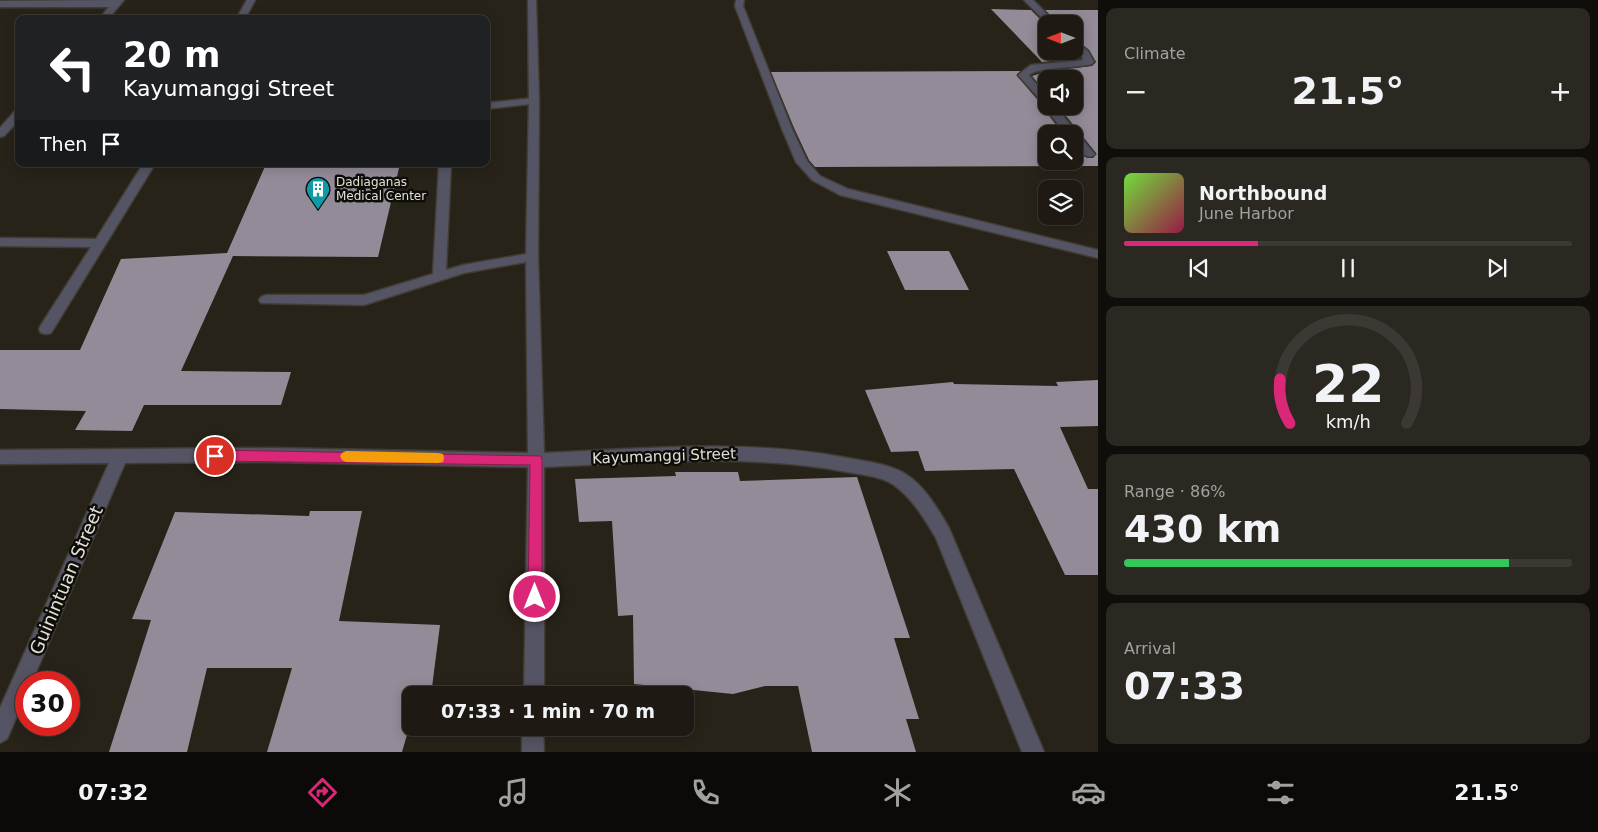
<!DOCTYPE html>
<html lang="en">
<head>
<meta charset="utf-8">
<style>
  body { margin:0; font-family:"DejaVu Sans",sans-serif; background:#2b2721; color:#f1f3f6; height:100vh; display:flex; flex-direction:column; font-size:19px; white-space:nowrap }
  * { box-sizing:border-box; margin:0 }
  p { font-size:16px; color:#a1a1a0 }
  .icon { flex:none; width:28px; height:28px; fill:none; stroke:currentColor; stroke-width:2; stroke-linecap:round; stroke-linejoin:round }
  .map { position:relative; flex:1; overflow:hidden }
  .drawer { display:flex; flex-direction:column; gap:8px; padding:8px; background:#100e0a; width:500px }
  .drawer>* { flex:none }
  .hud { position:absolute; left:15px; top:15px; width:475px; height:152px; border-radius:10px; box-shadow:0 2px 12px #0003,0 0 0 1px #3c3833; background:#202124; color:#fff; overflow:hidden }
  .needle { width:32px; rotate:270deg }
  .fabs { position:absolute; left:1038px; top:15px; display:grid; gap:10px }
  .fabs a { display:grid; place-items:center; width:45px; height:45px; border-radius:10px; background:#1e1a13; box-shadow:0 2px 12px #0003,0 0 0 1px #3c3833; font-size:25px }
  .speed { position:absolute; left:15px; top:671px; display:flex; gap:10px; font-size:25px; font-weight:700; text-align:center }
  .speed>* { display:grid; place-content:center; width:65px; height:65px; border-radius:50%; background:#1e1a13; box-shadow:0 2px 12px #0003,0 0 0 1px #3c3833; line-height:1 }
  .speed .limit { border:8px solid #d22; background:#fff; color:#111 }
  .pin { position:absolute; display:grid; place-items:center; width:42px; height:42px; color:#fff; margin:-21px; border:2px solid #fff; border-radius:50%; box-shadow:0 1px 5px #0007 }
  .me { position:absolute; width:55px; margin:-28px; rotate:0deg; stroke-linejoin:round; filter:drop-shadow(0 0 4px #0008) }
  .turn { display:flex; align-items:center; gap:18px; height:105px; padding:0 25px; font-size:22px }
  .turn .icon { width:65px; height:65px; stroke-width:2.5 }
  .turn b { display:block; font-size:35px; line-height:42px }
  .then { display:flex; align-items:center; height:48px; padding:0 25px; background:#0003; gap:10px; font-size:19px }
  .big { font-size:38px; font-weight:700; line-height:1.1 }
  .drawer .widget { flex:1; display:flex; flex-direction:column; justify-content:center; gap:8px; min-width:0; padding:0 18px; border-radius:10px; background:#2b2721 }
  .drawer .dial { align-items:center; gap:0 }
  .dial svg { height:130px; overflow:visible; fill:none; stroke:#3c3833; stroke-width:7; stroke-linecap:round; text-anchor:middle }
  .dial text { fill:#f1f3f6; stroke:none }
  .song { display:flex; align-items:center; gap:15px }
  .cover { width:60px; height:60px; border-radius:8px; background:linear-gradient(135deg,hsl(100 70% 55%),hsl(340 70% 35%)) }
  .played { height:5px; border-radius:2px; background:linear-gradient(90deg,#db2777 30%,#3c3833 30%) }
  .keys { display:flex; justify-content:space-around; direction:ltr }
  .heat { display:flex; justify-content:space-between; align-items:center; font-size:28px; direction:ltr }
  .charge { height:8px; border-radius:4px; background:linear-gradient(90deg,#34c759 86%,#3c3833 0) }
  .trip { position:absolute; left:402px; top:686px; width:292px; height:50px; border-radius:10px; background:#1e1a13; box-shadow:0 2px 12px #0003,0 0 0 1px #3c3833; font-weight:700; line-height:50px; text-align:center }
  .tabs { display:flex; height:80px; justify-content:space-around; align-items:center; background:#0c0a08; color:#a1a1a0 }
  .tabs .icon { width:35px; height:35px }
  .tabs .current { color:#db2777 }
  .tabs b { font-size:22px; color:#f1f3f6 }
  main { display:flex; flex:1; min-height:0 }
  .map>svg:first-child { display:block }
</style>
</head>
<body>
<main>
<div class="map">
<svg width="1098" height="752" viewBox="0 0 1098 752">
  <rect width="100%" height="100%" fill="#282319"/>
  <g fill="#938c98">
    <path d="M991,9L1031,10L1046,25V51L1074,50L1080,58L1042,62Z"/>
    <path d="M1045,10H1098V166L815,167L809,160L794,128L771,72L1020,71L1017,76L1043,106L1044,109L1063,134H1046V161H1074V143L1081,155L1088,158H1093L1096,153L1058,106H1074V79H1046V93L1032,76L1048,71L1092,66L1096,62L1089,50L1074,38V24H1059Z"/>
    <path d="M266,164H400L378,257L233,256L181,371L291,372L281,405H144L132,431L75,430L86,411L0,409V350H80L121,259L227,253Z"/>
    <path d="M887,251H949L969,290H905Z"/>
    <path d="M1098,380V426L1060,427L1088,489H1098V575H1065L1014,469L925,471L918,451L891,452L865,390L953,382L954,384L1058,386L1056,382Z"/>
    <path d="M675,472H738L740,481L857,477L910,638H894L919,719H906L916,752H812L798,686H765L733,694L634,684L633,615L618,616L612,521L579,522L575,479L676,476Z"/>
    <path d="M310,511H362L339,621L440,625L431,695H411V721L402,752H267L292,668H207L187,752H109L151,620L132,619L175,512L309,516Z"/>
  </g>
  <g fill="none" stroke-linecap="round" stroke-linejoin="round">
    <g stroke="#423d34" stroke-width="3">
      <g id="lane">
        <path d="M736,0H744L743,6L792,129L807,161L820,176L848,189L1098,250V258L840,195L812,180L796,162L782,129L735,6Z"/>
        <path d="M1024,0H1033L1057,24H1048Z"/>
        <path d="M1074,40L1088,51L1094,62L1092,64C1077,68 1038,67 1029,75L1046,96V106H1055L1093,152L1095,154L1093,156C1081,159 1074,144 1074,134H1066L1045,108V105L1018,75L1031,65L1083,60L1081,54L1074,48Z"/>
        <path d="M534,98L539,101L538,103L486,109V103Z"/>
        <path d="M439,164H451L446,270L463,265L532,253L538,257L537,260L464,273L364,305L261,303L259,300L261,297L266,295H364L433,274Z"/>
      </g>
    </g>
    <g stroke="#423d34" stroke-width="3">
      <g id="street">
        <path d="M115,0H124L108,19H99L109,7H0V1Z"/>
        <path d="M247,0H255L245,19H236Z"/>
        <path d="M528,0H536L539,101L538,257L544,453C643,449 744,439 842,457C863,461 885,463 904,473C924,485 938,509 949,528L1044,752H1022L936,538C924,518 913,499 894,485C881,476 862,475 847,472C747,453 645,463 544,467V695H524L528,467L272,462L125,463L32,682H26V695L7,739L0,743V708L109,463L0,464V450L272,448L528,453L526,257L529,101Z"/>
        <path d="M19,110V120L4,136L0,137V128L15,111Z"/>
        <path d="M143,164H155L51,333L46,334L41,333L39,329L41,325L91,247L0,246V238L96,239Z"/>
        <path d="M522,728H543L544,752H522Z"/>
      </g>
    </g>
    <use href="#lane" fill="#545464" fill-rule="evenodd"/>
    <use href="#street" fill="#545464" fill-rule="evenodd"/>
  </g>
  <path fill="#db2777" stroke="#8e194d" d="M215,450L541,456L542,460V597L540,602L535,604L530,602L528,597L530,465L215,461L210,459L208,456L210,452Z"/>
  <path fill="#f59e0b" d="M346,451L438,453L443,454L444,458L443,462L438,463L346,462L342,460L340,456L342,453Z"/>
  <defs>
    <g id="building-pin" transform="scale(1.25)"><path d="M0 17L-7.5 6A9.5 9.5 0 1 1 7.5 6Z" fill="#0f9aa8" stroke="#0f0d08"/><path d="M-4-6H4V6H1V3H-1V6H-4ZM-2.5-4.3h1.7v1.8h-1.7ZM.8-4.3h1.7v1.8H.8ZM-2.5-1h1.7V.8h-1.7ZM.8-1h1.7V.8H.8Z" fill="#fff"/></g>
  </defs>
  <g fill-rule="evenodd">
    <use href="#building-pin" x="318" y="189"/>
  </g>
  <g text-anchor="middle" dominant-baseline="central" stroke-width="5" stroke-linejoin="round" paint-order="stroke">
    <g font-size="12" fill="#e2dfd8" stroke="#0f0d08" text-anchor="start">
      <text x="336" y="182">Dadiaganas<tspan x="336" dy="14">Medical Center</tspan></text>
    </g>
    <g font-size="15" fill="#e2dfd8" stroke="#0f0d08">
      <text transform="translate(664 456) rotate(-2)">Kayumanggi Street</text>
    </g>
    <g font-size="18" fill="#e2dfd8" stroke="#0f0d08">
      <text transform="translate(66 580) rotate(-67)">Guinintuan Street</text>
    </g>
  </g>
</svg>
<div class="fabs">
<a><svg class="needle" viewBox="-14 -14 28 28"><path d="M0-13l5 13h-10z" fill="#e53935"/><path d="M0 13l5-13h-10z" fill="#a1a1a0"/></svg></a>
<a><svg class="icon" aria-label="sound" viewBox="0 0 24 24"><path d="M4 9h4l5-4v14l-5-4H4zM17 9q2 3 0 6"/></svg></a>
<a><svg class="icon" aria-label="search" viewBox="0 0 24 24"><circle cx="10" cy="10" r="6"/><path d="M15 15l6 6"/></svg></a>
<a><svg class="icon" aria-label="layers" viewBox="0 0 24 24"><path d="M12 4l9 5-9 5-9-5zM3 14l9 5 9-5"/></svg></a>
</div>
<div class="speed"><div class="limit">30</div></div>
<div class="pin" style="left:215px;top:456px;background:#d93025"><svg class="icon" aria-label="arrive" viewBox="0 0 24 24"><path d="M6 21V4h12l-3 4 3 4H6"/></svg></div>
<svg class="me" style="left:535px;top:597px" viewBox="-20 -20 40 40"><circle r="17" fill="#db2777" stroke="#fff" stroke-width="3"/><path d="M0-11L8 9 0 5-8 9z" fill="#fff"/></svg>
<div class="trip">07:33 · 1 min · 70 m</div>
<div class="hud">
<div class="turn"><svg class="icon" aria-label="left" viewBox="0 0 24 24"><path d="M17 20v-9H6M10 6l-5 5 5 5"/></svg><div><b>20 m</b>Kayumanggi Street</div></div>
<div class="then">Then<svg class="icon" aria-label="arrive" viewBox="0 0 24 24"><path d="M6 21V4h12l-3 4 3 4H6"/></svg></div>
</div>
</div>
<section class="drawer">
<div class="widget"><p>Climate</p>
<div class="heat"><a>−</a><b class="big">21.5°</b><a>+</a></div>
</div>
<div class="widget">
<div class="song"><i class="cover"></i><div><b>Northbound</b><p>June Harbor</p></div></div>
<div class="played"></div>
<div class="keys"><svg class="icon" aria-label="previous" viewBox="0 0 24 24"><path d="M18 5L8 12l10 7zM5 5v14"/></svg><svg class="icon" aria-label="pause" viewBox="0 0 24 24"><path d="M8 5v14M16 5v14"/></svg><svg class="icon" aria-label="next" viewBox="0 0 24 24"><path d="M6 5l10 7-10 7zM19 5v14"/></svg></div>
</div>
<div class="widget dial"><svg viewBox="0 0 100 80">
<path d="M14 69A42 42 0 1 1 86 69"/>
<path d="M14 69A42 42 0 0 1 8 42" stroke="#db2777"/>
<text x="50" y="56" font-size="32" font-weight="700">22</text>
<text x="50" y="72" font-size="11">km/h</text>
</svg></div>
<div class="widget"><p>Range · 86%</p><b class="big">430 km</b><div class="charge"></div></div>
<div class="widget"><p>Arrival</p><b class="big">07:33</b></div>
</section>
</main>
<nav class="tabs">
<b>07:32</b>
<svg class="icon current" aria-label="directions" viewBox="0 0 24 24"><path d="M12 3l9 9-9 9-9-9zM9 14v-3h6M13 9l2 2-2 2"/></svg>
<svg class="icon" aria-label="music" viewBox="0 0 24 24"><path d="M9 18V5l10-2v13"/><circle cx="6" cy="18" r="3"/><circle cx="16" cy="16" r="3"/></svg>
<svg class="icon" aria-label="phone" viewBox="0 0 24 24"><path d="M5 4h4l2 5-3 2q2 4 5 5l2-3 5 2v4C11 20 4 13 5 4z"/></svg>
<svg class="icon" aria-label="climate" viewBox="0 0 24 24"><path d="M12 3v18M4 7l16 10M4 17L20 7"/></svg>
<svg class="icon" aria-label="car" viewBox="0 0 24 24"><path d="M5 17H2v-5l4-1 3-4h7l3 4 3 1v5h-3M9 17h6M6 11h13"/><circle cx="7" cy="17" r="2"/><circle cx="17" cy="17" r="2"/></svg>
<svg class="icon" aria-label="filters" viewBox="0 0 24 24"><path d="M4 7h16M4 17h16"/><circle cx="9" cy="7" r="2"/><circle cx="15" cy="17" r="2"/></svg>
<b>21.5°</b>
</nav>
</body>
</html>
